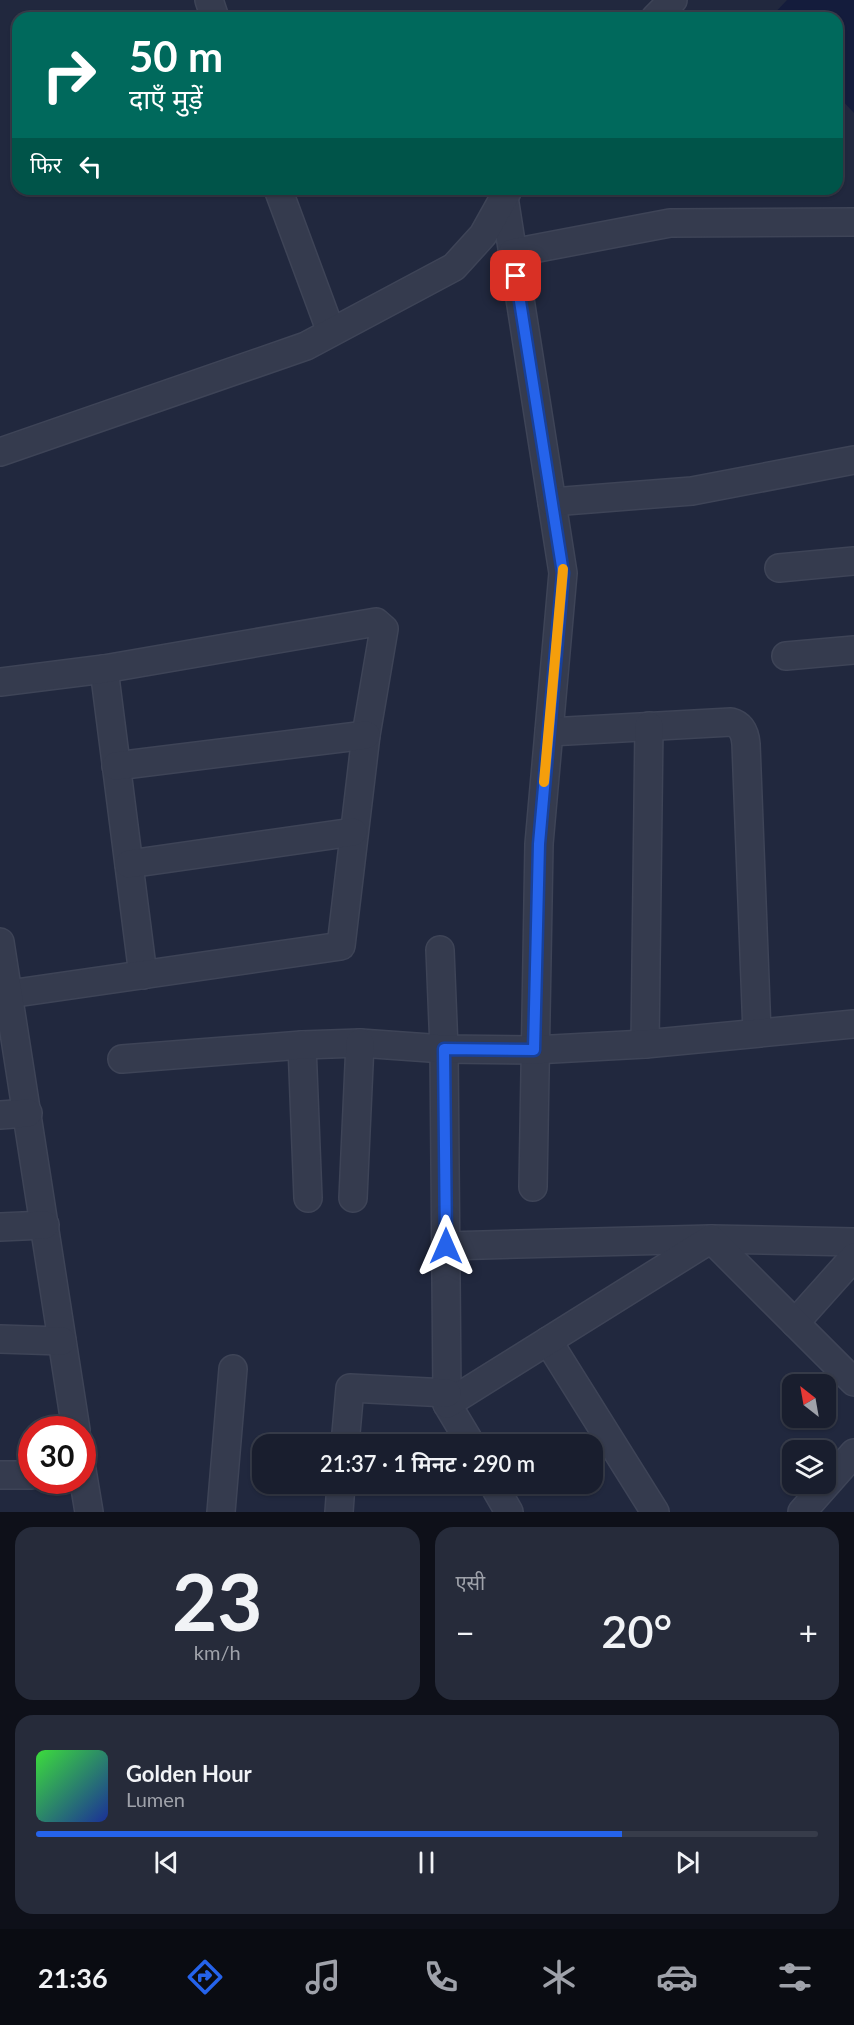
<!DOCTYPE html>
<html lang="hi">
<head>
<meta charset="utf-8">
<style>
  body { margin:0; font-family:Lato,"Noto Sans Devanagari",sans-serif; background:#262b3a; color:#f1f3f6; height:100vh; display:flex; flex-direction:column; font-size:22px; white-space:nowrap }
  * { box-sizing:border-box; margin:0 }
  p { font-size:20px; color:#9fa2aa }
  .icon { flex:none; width:33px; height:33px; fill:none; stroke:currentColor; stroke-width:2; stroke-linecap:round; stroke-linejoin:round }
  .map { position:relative; height:1512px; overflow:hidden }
  .drawer { display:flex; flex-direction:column; gap:15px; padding:15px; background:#0e1019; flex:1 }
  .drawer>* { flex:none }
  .guide { position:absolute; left:12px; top:12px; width:831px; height:183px; border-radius:18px; box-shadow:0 2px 4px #0004,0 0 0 2px #373c4a; background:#00695c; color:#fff; overflow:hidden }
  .needle { width:39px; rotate:329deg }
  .controls { position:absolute; left:782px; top:1374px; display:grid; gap:12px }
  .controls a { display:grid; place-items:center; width:54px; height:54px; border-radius:12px; background:#191e2e; box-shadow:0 2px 4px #0004,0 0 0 2px #373c4a; font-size:30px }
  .speed { position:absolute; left:18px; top:1416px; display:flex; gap:12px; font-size:30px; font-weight:700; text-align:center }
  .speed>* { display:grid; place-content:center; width:78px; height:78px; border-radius:50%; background:#191e2e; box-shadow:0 2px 4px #0004,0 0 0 2px #373c4a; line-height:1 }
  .speed .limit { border:9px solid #d22; background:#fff; color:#111 }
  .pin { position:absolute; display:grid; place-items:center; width:51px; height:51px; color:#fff; margin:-26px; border-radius:12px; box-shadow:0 3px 9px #0006 }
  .me { position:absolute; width:66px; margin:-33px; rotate:0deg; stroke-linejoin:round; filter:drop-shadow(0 0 4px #0008) }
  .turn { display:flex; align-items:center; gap:21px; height:126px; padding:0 18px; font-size:27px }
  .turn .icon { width:78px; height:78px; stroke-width:2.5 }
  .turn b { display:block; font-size:42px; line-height:51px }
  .then { display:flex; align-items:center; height:57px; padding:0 18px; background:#0003; gap:12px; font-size:22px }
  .big { font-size:45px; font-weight:600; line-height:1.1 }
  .drawer .card { flex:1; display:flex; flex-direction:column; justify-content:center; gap:9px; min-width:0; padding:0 21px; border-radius:18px; background:#262b3a }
  .drawer .dial { align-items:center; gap:0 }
  .dial b { font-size:78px; line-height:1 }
  .song { display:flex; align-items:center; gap:18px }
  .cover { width:72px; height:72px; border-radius:9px; background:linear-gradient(135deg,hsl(120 70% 55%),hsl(230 70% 35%)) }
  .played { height:6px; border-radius:3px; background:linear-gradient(90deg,#2563eb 75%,#373c4a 75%) }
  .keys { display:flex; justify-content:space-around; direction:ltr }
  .heat { display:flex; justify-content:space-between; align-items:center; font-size:33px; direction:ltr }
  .drawer .tiles { flex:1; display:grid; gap:15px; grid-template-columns:1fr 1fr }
  .card:last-child { grid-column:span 2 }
  .trip { position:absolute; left:252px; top:1434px; width:351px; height:60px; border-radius:18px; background:#191e2e; box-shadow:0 2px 4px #0004,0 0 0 2px #373c4a; font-weight:600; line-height:60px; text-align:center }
  .menu { display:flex; height:96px; justify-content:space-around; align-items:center; background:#0a0c12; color:#9fa2aa }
  .menu .icon { width:42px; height:42px }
  .menu .on { color:#2563eb }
  .menu b { font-size:27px; color:#f1f3f6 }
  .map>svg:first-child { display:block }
</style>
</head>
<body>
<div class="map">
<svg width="854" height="1512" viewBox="0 0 854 1512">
  <rect width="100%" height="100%" fill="#21283e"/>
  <path fill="#141c3c" d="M787,0H854V113L837,95V18H770Z"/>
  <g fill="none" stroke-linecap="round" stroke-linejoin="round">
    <g stroke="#3e4457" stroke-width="30">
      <g id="minor">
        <path d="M209,0L215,18"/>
        <path d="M655,18L673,0"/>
        <path d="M278,189L331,332"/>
        <path d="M504,197L563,573L539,844L533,1187"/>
        <path d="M512,253L670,223L854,222"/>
        <path d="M0,452L306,346L454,267L483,235L507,192"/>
        <path d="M552,502L692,491L854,460"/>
        <path d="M779,568L854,561"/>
        <path d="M786,656L854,650"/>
        <path d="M104,669L143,975"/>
        <path d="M0,682L104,669L376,622L384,629L366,735L341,946L9,994"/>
        <path d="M549,732L731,722C742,725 745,733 746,744L757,1033"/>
        <path d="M116,766L366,735"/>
        <path d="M129,864L353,832"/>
        <path d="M0,942L76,1430"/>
        <path d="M440,950L444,1049L447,1393V1404L471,1444"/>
        <path d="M645,1044L649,726"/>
        <path d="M302,1045L308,1198"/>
        <path d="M122,1059L302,1045L360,1043L444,1049L534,1050L645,1044L854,1024"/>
        <path d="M0,1115L28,1113"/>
        <path d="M353,1198L360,1043"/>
        <path d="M0,1227L45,1225"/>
        <path d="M446,1246L711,1239L854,1242"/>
        <path d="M795,1323L854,1257"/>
        <path d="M0,1339L62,1341"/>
        <path d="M548,1341L655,1512"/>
        <path d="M447,1404L711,1239L854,1382"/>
        <path d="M345,1444L350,1388L447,1393"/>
        <path d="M82,1470L89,1512"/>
        <path d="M0,1475H32"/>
        <path d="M493,1484L509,1512"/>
        <path d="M221,1512L233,1369"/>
        <path d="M339,1512L341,1484"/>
        <path d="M802,1512L854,1453"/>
      </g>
    </g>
    <use href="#minor" stroke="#353b4e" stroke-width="27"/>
  </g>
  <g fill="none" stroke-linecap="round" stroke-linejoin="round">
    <g stroke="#184099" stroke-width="15">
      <path id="route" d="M446,1246L444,1049L534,1050L539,844L563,573L516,276"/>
    </g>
    <use href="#route" stroke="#2563eb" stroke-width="10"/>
    <path stroke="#f59e0b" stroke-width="10" d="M544,782L563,569"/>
  </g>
</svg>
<div class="controls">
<a><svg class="needle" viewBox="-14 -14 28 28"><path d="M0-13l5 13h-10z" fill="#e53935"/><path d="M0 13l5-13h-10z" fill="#9fa2aa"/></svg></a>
<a><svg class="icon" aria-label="layers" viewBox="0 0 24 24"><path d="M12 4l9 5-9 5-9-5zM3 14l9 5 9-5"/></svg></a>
</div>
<div class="speed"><div class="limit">30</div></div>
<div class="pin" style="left:516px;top:276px;background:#d93025"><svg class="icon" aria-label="arrive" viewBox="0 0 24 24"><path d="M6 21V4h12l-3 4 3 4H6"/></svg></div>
<svg class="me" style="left:446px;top:1246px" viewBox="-20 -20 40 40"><path d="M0-17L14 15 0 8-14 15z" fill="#2563eb" stroke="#fff" stroke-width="4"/></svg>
<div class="trip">21:37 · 1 मिनट · 290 m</div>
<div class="guide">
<div class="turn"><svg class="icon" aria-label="right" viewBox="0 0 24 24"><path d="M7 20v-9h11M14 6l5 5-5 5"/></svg><div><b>50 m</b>दाएँ मुड़ें</div></div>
<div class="then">फिर<svg class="icon" aria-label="left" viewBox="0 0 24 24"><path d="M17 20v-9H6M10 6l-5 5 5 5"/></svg></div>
</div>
</div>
<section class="drawer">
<div class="tiles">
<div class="card dial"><b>23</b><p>km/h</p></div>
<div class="card"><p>एसी</p>
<div class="heat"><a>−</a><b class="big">20°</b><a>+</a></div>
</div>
<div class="card">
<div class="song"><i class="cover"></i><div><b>Golden Hour</b><p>Lumen</p></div></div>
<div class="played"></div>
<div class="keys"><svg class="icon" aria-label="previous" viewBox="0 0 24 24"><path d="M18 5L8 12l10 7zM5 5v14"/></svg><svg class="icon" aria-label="pause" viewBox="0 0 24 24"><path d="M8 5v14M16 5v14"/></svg><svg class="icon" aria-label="next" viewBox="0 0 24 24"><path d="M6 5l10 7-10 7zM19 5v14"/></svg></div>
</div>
</div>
</section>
<nav class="menu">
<b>21:36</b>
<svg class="icon on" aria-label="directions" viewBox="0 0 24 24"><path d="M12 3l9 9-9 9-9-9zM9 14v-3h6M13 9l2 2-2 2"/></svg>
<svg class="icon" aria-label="music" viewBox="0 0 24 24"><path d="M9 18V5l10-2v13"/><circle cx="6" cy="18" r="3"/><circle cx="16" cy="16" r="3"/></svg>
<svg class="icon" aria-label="phone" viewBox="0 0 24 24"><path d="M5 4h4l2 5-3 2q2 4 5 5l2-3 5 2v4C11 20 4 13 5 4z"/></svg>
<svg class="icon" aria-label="climate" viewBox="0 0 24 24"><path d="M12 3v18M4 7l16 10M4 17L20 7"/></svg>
<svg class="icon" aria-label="car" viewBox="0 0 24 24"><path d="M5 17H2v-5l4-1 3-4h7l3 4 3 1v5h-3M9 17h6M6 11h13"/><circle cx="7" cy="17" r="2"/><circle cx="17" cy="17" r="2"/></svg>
<svg class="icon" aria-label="filters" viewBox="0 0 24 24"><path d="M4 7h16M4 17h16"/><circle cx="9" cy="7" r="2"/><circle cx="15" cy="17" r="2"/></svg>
</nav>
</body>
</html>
